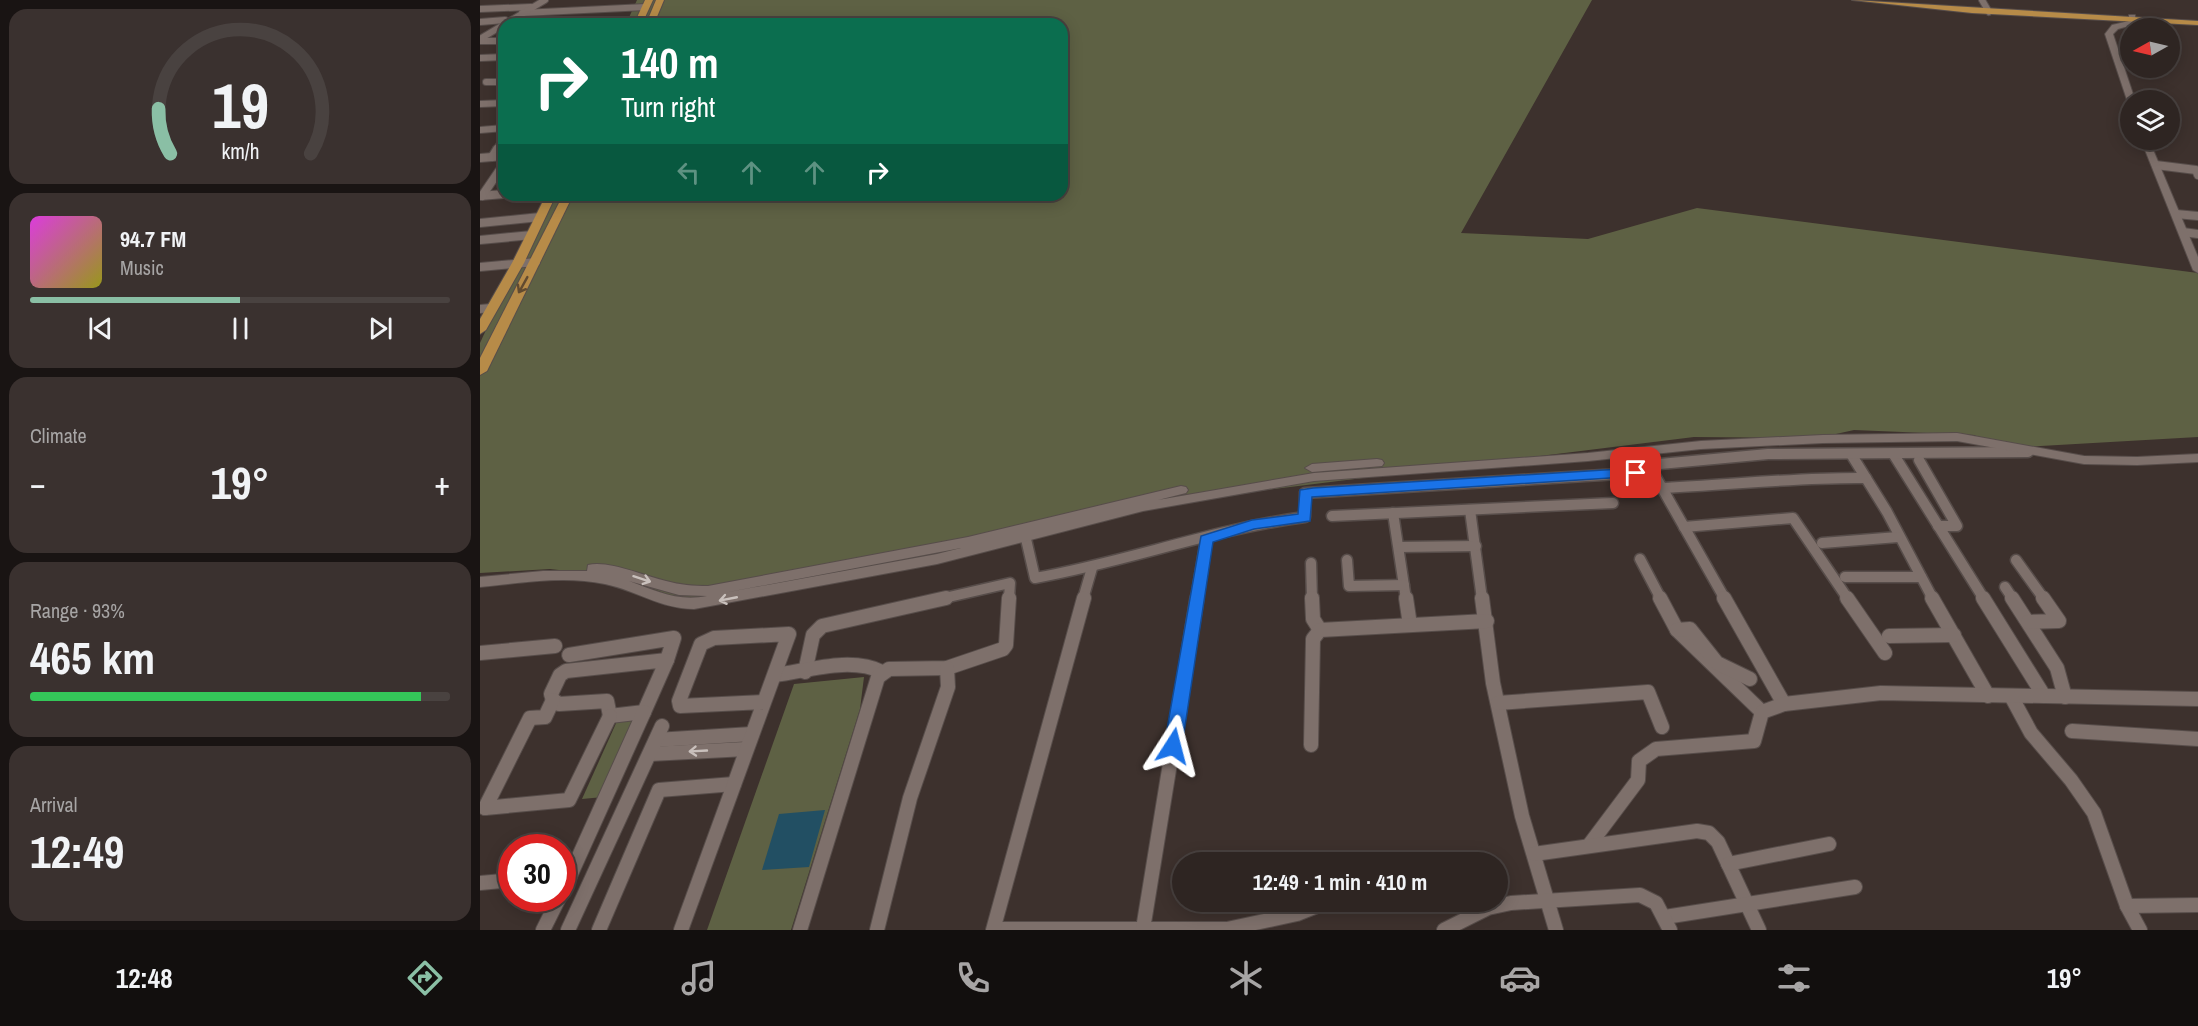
<!DOCTYPE html>
<html lang="en">
<head>
<meta charset="utf-8">
<style>
  body { margin:0; font-family:"Archivo Narrow",sans-serif; background:#3a312f; color:#f1f3f6; height:100vh; display:flex; flex-direction:column; font-size:22px; white-space:nowrap }
  * { box-sizing:border-box; margin:0 }
  p { font-size:20px; color:#a7a5a5 }
  .icon { flex:none; width:33px; height:33px; fill:none; stroke:currentColor; stroke-width:2; stroke-linecap:round; stroke-linejoin:round }
  .map { position:relative; flex:1; overflow:hidden }
  .details { display:flex; flex-direction:column; gap:9px; padding:9px; background:#191413; width:480px }
  .details>* { flex:none }
  .hud { position:absolute; left:18px; top:18px; width:570px; height:183px; border-radius:18px; box-shadow:0 3px 15px #0003,0 0 0 2px #494240; background:#0b6e4f; color:#fff; overflow:hidden }
  .needle { width:39px; rotate:262deg }
  .tools { position:absolute; left:1640px; top:18px; display:grid; gap:12px }
  .tools a { display:grid; place-items:center; width:60px; height:60px; border-radius:50%; background:#2e2522; box-shadow:0 3px 15px #0003,0 0 0 2px #494240; font-size:30px }
  .speed { position:absolute; left:18px; top:834px; display:flex; gap:12px; font-size:30px; font-weight:700; text-align:center }
  .speed>* { display:grid; place-content:center; width:78px; height:78px; border-radius:50%; background:#2e2522; box-shadow:0 3px 15px #0003,0 0 0 2px #494240; line-height:1 }
  .speed .limit { border:9px solid #d22; background:#fff; color:#111 }
  .pin { position:absolute; display:grid; place-items:center; width:51px; height:51px; color:#fff; margin:-26px; border-radius:12px; box-shadow:0 3px 9px #0006 }
  .me { position:absolute; width:66px; margin:-33px; rotate:9deg; stroke-linejoin:round; filter:drop-shadow(0 0 4px #0008) }
  .turn { display:flex; align-items:center; gap:21px; height:126px; padding:0 24px; font-size:27px }
  .turn .icon { width:78px; height:78px; stroke-width:2.5 }
  .turn b { display:block; font-size:42px; line-height:51px }
  .lanes { display:flex; align-items:center; height:57px; padding:0 24px; background:#0003; justify-content:center; gap:30px; direction:ltr }
  .lanes .off { opacity:.35 }
  .big { font-size:45px; font-weight:700; line-height:1.1 }
  .details .card { flex:1; display:flex; flex-direction:column; justify-content:center; gap:9px; min-width:0; padding:0 21px; border-radius:18px; background:#3a312f }
  .details .dial { align-items:center; gap:0 }
  .dial svg { height:156px; overflow:visible; fill:none; stroke:#494240; stroke-width:7; stroke-linecap:round; text-anchor:middle }
  .dial text { fill:#f1f3f6; stroke:none }
  .song { display:flex; align-items:center; gap:18px }
  .cover { width:72px; height:72px; border-radius:9px; background:linear-gradient(135deg,hsl(300 70% 55%),hsl(60 70% 35%)) }
  .played { height:6px; border-radius:3px; background:linear-gradient(90deg,#8abfa5 50%,#494240 50%) }
  .keys { display:flex; justify-content:space-around; direction:ltr }
  .heat { display:flex; justify-content:space-between; align-items:center; font-size:33px; direction:ltr }
  .charge { height:9px; border-radius:4px; background:linear-gradient(90deg,#34c759 93%,#494240 0) }
  .trip { position:absolute; left:692px; top:852px; width:336px; height:60px; border-radius:30px; background:#2e2522; box-shadow:0 3px 15px #0003,0 0 0 2px #494240; font-weight:700; line-height:60px; text-align:center }
  .tab-bar { display:flex; height:96px; justify-content:space-around; align-items:center; background:#120f0e; color:#a7a5a5 }
  .tab-bar .icon { width:42px; height:42px }
  .tab-bar .current { color:#8abfa5 }
  .tab-bar b { font-size:27px; color:#f1f3f6 }
  main { display:flex; flex:1; min-height:0 }
  .map>svg:first-child { display:block }
</style>
</head>
<body>
<main>
<section class="details">
<div class="card dial"><svg viewBox="0 0 100 80">
<path d="M14 69A42 42 0 1 1 86 69"/>
<path d="M14 69A42 42 0 0 1 8 46" stroke="#8abfa5"/>
<text x="50" y="56" font-size="32" font-weight="700">19</text>
<text x="50" y="72" font-size="11">km/h</text>
</svg></div>
<div class="card">
<div class="song"><i class="cover"></i><div><b>94.7 FM</b><p>Music</p></div></div>
<div class="played"></div>
<div class="keys"><svg class="icon" aria-label="previous" viewBox="0 0 24 24"><path d="M18 5L8 12l10 7zM5 5v14"/></svg><svg class="icon" aria-label="pause" viewBox="0 0 24 24"><path d="M8 5v14M16 5v14"/></svg><svg class="icon" aria-label="next" viewBox="0 0 24 24"><path d="M6 5l10 7-10 7zM19 5v14"/></svg></div>
</div>
<div class="card"><p>Climate</p>
<div class="heat"><a>−</a><b class="big">19°</b><a>+</a></div>
</div>
<div class="card"><p>Range · 93%</p><b class="big">465 km</b><div class="charge"></div></div>
<div class="card"><p>Arrival</p><b class="big">12:49</b></div>
</section>
<div class="map">
<svg width="1718" height="930" viewBox="0 0 1718 930">
  <rect width="100%" height="100%" fill="#3d312d"/>
  <g fill="#5e6144">
    <path d="M157,0H1112L981,233L1108,239L1217,208L1718,273V437L1526,448L1499,442L1495,435L1374,430L1338,438L1214,437L658,506L214,604L140,577L70,569L0,573V343L68,195H582V24H146Z"/>
    <path d="M384,677L380,709L311,930H227L314,684Z"/>
    <path d="M171,708L134,796L102,799L142,710Z"/>
  </g>
  <path fill="#224f63" d="M345,810L329,867L282,870L299,814Z"/>
  <g fill="none" stroke-linecap="round" stroke-linejoin="round">
    <g stroke="#574d4a" stroke-width="8">
      <g id="minor-far3">
        <path d="M1502,0L1509,12"/>
        <path d="M0,9L51,7"/>
        <path d="M42,13L166,7"/>
        <path d="M0,22L25,20"/>
        <path d="M83,24L118,23"/>
        <path d="M0,39L65,0"/>
        <path d="M0,41H24"/>
        <path d="M0,58L24,57"/>
        <path d="M6,82H24"/>
        <path d="M0,104L24,103"/>
        <path d="M0,130L24,128"/>
        <path d="M16,150L24,137"/>
      </g>
    </g>
    <g stroke="#574d4a" stroke-width="10">
      <g id="minor-far2">
        <path d="M12,157L17,149"/>
        <path d="M0,158L24,156"/>
        <path d="M1676,165L1716,170L1718,175"/>
        <path d="M0,196L24,194"/>
        <path d="M2,196L19,171"/>
        <path d="M1696,214L1718,216"/>
        <path d="M0,223L60,217"/>
        <path d="M1703,232L1718,234"/>
        <path d="M0,240L52,235"/>
        <path d="M0,267L56,262"/>
        <path d="M0,309L11,308"/>
      </g>
    </g>
    <g stroke="#574d4a" stroke-width="13">
      <g id="minor-far1">
        <path d="M1371,454L1407,512L1453,599"/>
        <path d="M1414,455L1504,599"/>
        <path d="M1439,460L1477,526H1458"/>
        <path d="M1182,488C1250,485 1318,477 1386,478"/>
        <path d="M990,510L1002,599"/>
        <path d="M913,513L926,599"/>
        <path d="M852,516L1133,503"/>
        <path d="M1204,527L1313,518L1368,599"/>
        <path d="M546,539L555,578C646,562 733,529 825,517V493L1172,472"/>
        <path d="M1342,543L1418,537"/>
        <path d="M919,547L996,546"/>
        <path d="M1160,559L1181,599"/>
        <path d="M867,560L869,586L924,585"/>
        <path d="M1536,560L1564,599"/>
        <path d="M831,563L832,599"/>
        <path d="M1365,577H1441"/>
        <path d="M1525,587L1533,599"/>
        <path d="M460,599L530,583L529,599"/>
        <path d="M603,599L612,568"/>
        <path d="M716,599L726,539"/>
        <path d="M1245,599L1169,465L1288,454L1548,452"/>
      </g>
    </g>
    <g stroke="#574d4a" stroke-width="16">
      <g id="minor">
        <path d="M832,598L833,619L840,630"/>
        <path d="M926,598L930,625"/>
        <path d="M1002,598L1013,683L1042,816L1076,930"/>
        <path d="M1180,598L1197,630L1282,712"/>
        <path d="M1244,598L1304,704"/>
        <path d="M1367,598L1405,653"/>
        <path d="M1452,598L1508,696"/>
        <path d="M1503,598L1564,696"/>
        <path d="M1532,598L1577,668L1585,697"/>
        <path d="M1548,622L1579,621L1563,598"/>
        <path d="M1197,630L1210,629L1237,663L1270,679"/>
        <path d="M1409,636L1474,635"/>
        <path d="M0,653L75,646"/>
        <path d="M89,655L194,638L187,660"/>
        <path d="M187,660L164,712L130,716L127,701L79,704L73,700L71,694L80,675L86,671Z"/>
        <path d="M325,672L333,635L342,626L466,598"/>
        <path d="M295,675C327,671 371,656 402,672"/>
        <path d="M1531,696L1551,733L1591,780L1614,813L1647,906L1660,930"/>
        <path d="M1018,703L1168,692L1182,727"/>
        <path d="M1592,731L1718,739"/>
        <path d="M176,740L272,734"/>
        <path d="M831,745L833,639L840,630L1007,621"/>
        <path d="M170,754L266,749"/>
        <path d="M5,808L89,800L130,716"/>
        <path d="M5,808L50,718L65,717L73,700"/>
        <path d="M1110,844L1158,780L1159,761L1176,749L1274,741L1282,712L1304,704L1401,693L1718,699"/>
        <path d="M1054,854L1217,831L1229,833L1238,842L1279,930"/>
        <path d="M923,862L942,859L959,862"/>
        <path d="M1248,864L1349,844"/>
        <path d="M82,876H90L82,892"/>
        <path d="M90,876L164,712"/>
        <path d="M0,883L32,880"/>
        <path d="M1647,906L1718,905"/>
        <path d="M1185,917L1375,887"/>
        <path d="M514,929H747L817,914L847,902"/>
        <path d="M663,929L717,598"/>
        <path d="M63,930L79,898"/>
        <path d="M88,930L182,726"/>
        <path d="M119,930L179,790L254,784"/>
        <path d="M201,930L309,634L234,638L221,644L199,701L200,706L284,702"/>
        <path d="M320,930L398,677L409,669L467,668L523,649L526,645L529,598"/>
        <path d="M397,930L430,798L468,687L467,668"/>
        <path d="M513,930L604,598"/>
        <path d="M964,930L1008,908L1031,903L1160,895L1176,903L1190,930"/>
      </g>
    </g>
    <g stroke="#574d4a" stroke-width="2">
      <g id="tertiary">
        <path d="M1649,15H1655L1656,24L1638,29L1633,34L1655,100L1650,102L1647,100L1625,34L1632,25L1649,21Z"/>
        <path d="M1661,140H1669L1718,257V273L1713,270Z"/>
        <path d="M1477,433L1604,456L1657,457L1718,454V462L1657,465L1604,464L1477,441L1343,443L1221,449L1108,461L834,481L663,511L457,564L214,609C178,608 158,591 125,584C84,575 41,583 0,587V577L63,571H107L108,565C129,560 164,576 186,581C200,585 213,586 228,586L488,537L701,486L706,487L708,490L706,493L678,500L834,473L1108,453L1221,441L1343,435ZM481,548L457,554L243,593ZM149,581L199,595L227,596C198,602 176,591 149,581Z"/>
        <path d="M897,459L902,460L904,463L902,466L832,472L825,468L832,464Z"/>
      </g>
    </g>
    <g stroke="#574d4a" stroke-width="2">
      <g id="primary">
        <path d="M165,0H173L162,24H154Z"/>
        <path d="M176,0H184L174,24H166Z"/>
        <path d="M1372,0L1718,21V25L1492,13Z"/>
        <path d="M66,195H76L44,263L6,330L0,334V319L32,263Z"/>
        <path d="M83,195H93L7,371L0,375V358Z"/>
      </g>
    </g>
    <use href="#minor-far3" stroke="#7e706b" stroke-width="6"/>
    <use href="#minor-far2" stroke="#7e706b" stroke-width="8"/>
    <use href="#minor-far1" stroke="#7e706b" stroke-width="10"/>
    <use href="#minor" stroke="#7e706b" stroke-width="14"/>
    <use href="#tertiary" fill="#7e706b" fill-rule="evenodd"/>
    <use href="#primary" fill="#b78b48" fill-rule="evenodd"/>
  </g>
  <defs><path id="oneway-shaft" d="M-6 0H5M1.5-3L5.5 0L1.5 3" fill="none" stroke-width="1.6" stroke-linecap="round" stroke-linejoin="round" transform="scale(1.5)"/></defs>
  <use stroke="#614a30" href="#oneway-shaft" transform="translate(43 285) rotate(119)"/>
  <g stroke="#c9c0bc">
    <use href="#oneway-shaft" transform="translate(162 579) rotate(18)"/>
    <use href="#oneway-shaft" transform="translate(248 599) rotate(169)"/>
    <use href="#oneway-shaft" transform="translate(218 751) rotate(177)"/>
  </g>
  <path fill="#1a73e8" stroke="#114b97" stroke-width="1.5" d="M1156,468L1163,473L1161,476L832,497L830,521L774,529L733,542L702,746L699,751H687L684,746L721,536L772,520L818,514L820,490L833,488Z"/>
</svg>
<div class="tools">
<a><svg class="needle" viewBox="-14 -14 28 28"><path d="M0-13l5 13h-10z" fill="#e53935"/><path d="M0 13l5-13h-10z" fill="#a7a5a5"/></svg></a>
<a><svg class="icon" aria-label="layers" viewBox="0 0 24 24"><path d="M12 4l9 5-9 5-9-5zM3 14l9 5 9-5"/></svg></a>
</div>
<div class="speed"><div class="limit">30</div></div>
<div class="pin" style="left:1156px;top:473px;background:#d93025"><svg class="icon" aria-label="arrive" viewBox="0 0 24 24"><path d="M6 21V4h12l-3 4 3 4H6"/></svg></div>
<svg class="me" style="left:693px;top:746px" viewBox="-20 -20 40 40"><path d="M0-17L14 15 0 8-14 15z" fill="#1a73e8" stroke="#fff" stroke-width="4"/></svg>
<div class="trip">12:49 · 1 min · 410 m</div>
<div class="hud">
<div class="turn"><svg class="icon" aria-label="right" viewBox="0 0 24 24"><path d="M7 20v-9h11M14 6l5 5-5 5"/></svg><div><b>140 m</b>Turn right</div></div>
<div class="lanes"><svg class="icon off" aria-label="left" viewBox="0 0 24 24"><path d="M17 20v-9H6M10 6l-5 5 5 5"/></svg><svg class="icon off" aria-label="ahead" viewBox="0 0 24 24"><path d="M12 20V5M6 11l6-6 6 6"/></svg><svg class="icon off" aria-label="ahead" viewBox="0 0 24 24"><path d="M12 20V5M6 11l6-6 6 6"/></svg><svg class="icon" aria-label="right" viewBox="0 0 24 24"><path d="M7 20v-9h11M14 6l5 5-5 5"/></svg></div>
</div>
</div>
</main>
<nav class="tab-bar">
<b>12:48</b>
<svg class="icon current" aria-label="directions" viewBox="0 0 24 24"><path d="M12 3l9 9-9 9-9-9zM9 14v-3h6M13 9l2 2-2 2"/></svg>
<svg class="icon" aria-label="music" viewBox="0 0 24 24"><path d="M9 18V5l10-2v13"/><circle cx="6" cy="18" r="3"/><circle cx="16" cy="16" r="3"/></svg>
<svg class="icon" aria-label="phone" viewBox="0 0 24 24"><path d="M5 4h4l2 5-3 2q2 4 5 5l2-3 5 2v4C11 20 4 13 5 4z"/></svg>
<svg class="icon" aria-label="climate" viewBox="0 0 24 24"><path d="M12 3v18M4 7l16 10M4 17L20 7"/></svg>
<svg class="icon" aria-label="car" viewBox="0 0 24 24"><path d="M5 17H2v-5l4-1 3-4h7l3 4 3 1v5h-3M9 17h6M6 11h13"/><circle cx="7" cy="17" r="2"/><circle cx="17" cy="17" r="2"/></svg>
<svg class="icon" aria-label="filters" viewBox="0 0 24 24"><path d="M4 7h16M4 17h16"/><circle cx="9" cy="7" r="2"/><circle cx="15" cy="17" r="2"/></svg>
<b>19°</b>
</nav>
</body>
</html>
